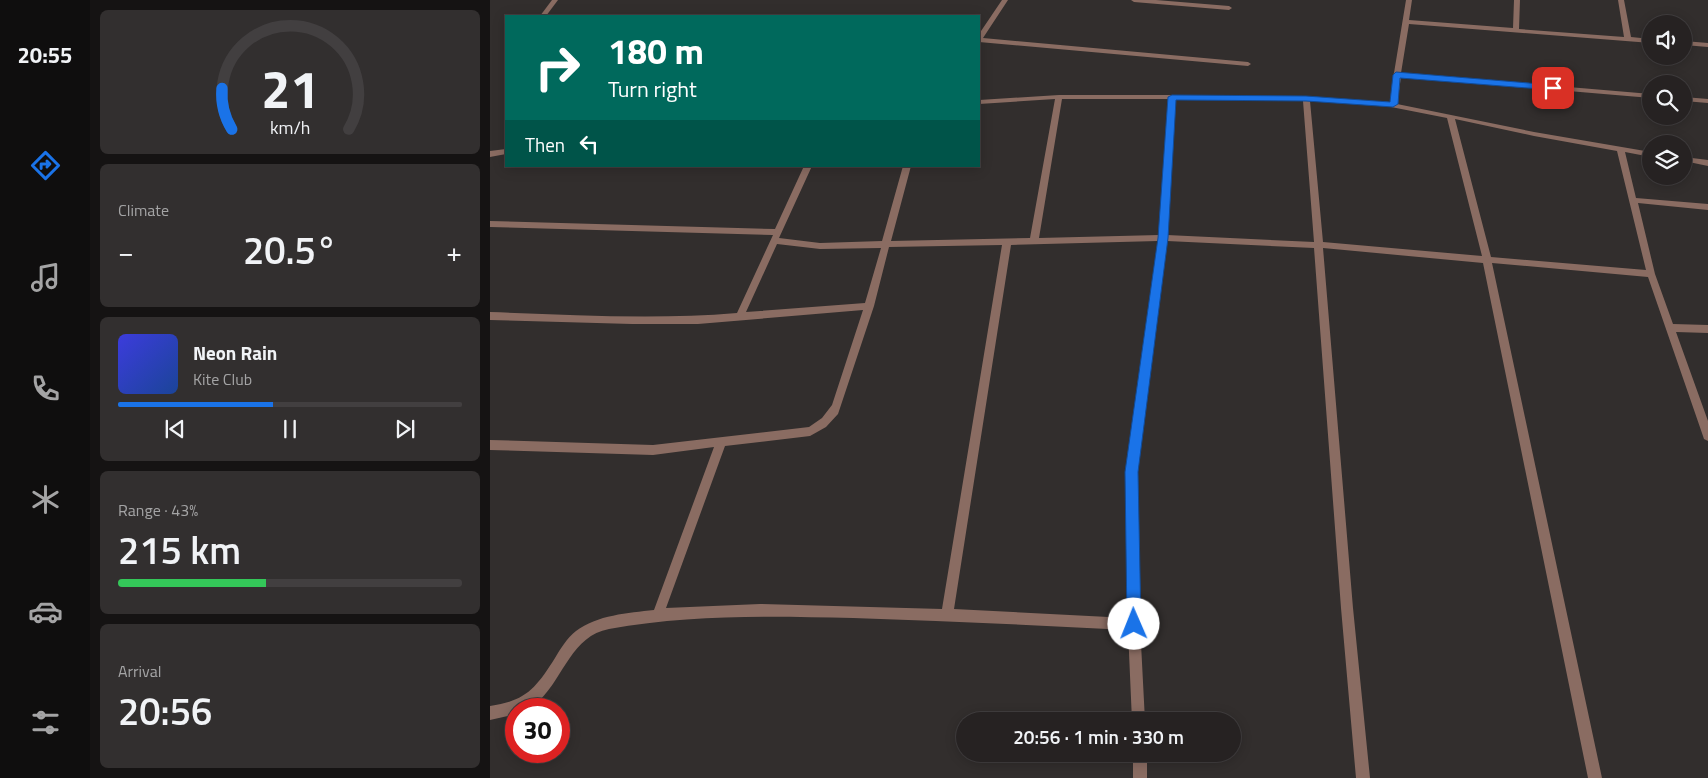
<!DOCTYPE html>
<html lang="en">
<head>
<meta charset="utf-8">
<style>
  body { margin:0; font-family:"Titillium Web",sans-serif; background:#322f2f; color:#f1f3f6; height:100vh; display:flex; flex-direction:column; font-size:19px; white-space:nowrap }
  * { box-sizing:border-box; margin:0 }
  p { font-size:16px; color:#a4a4a5 }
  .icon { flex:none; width:28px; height:28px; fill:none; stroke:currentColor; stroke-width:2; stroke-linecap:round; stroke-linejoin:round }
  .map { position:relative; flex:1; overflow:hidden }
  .drawer { display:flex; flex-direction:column; gap:10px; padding:10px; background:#151313; width:400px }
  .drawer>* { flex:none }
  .guide { position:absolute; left:15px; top:15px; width:475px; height:152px; border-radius:0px; box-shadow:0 2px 12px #0003,0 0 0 1px #423f40; background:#00695c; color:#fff; overflow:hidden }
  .fabs { position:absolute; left:1152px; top:15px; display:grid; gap:10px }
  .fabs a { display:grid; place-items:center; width:50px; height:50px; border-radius:50%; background:#262222; box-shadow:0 2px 12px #0003,0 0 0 1px #423f40; font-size:25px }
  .speed { position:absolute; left:15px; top:698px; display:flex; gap:10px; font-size:25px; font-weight:700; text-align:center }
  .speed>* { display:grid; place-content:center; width:65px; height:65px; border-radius:50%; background:#262222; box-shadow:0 2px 12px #0003,0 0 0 1px #423f40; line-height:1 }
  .speed .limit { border:8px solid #d22; background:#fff; color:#111 }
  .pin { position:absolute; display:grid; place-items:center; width:42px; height:42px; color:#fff; margin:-21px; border-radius:10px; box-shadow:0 2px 8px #0006 }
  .me { position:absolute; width:55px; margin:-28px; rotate:359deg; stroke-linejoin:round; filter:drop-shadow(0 0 4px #0008) }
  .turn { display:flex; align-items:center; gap:18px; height:105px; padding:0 20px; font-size:22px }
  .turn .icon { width:65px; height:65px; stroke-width:2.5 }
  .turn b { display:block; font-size:35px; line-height:42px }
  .then { display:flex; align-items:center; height:48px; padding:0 20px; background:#0003; gap:10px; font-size:19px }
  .big { font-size:38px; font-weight:600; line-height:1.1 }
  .drawer .card { flex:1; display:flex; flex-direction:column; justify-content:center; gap:8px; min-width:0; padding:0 18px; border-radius:8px; background:#322f2f }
  .drawer .dial { align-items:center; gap:0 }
  .dial svg { height:130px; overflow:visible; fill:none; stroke:#423f40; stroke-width:7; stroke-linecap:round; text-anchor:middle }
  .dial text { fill:#f1f3f6; stroke:none }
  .song { display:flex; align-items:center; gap:15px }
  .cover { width:60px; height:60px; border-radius:8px; background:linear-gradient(135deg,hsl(240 70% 55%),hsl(220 70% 35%)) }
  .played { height:5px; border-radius:2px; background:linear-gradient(90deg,#1a73e8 45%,#423f40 45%) }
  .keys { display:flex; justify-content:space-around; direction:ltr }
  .heat { display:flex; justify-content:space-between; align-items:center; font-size:28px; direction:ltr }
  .charge { height:8px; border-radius:4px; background:linear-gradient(90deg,#34c759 43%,#423f40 0) }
  .trip { position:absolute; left:466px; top:712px; width:285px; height:50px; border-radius:25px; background:#262222; box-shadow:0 2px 12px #0003,0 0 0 1px #423f40; font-weight:600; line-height:50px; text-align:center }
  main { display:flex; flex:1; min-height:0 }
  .tabs { display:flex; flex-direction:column; width:90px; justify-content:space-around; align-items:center; background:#0f0e0e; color:#a4a4a5 }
  .tabs .icon { width:35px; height:35px }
  .tabs .active { color:#1a73e8 }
  .tabs b { font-size:22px; color:#f1f3f6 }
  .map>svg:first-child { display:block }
</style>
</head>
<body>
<main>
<nav class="tabs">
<b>20:55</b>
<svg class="icon active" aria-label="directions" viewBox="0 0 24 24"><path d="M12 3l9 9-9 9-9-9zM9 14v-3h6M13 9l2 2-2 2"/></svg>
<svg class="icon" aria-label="music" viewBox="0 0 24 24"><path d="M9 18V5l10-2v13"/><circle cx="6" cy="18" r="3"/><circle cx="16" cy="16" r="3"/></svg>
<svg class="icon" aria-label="phone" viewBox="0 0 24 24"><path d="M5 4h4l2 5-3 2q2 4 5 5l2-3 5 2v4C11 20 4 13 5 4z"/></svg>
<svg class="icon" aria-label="climate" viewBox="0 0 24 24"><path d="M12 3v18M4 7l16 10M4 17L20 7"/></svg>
<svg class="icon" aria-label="car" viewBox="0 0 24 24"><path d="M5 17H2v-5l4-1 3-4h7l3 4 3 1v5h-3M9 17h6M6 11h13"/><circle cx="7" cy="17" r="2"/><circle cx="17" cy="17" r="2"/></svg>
<svg class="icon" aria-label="filters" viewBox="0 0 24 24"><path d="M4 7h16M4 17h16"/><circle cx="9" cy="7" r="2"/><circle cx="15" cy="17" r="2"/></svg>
</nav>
<section class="drawer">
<div class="card dial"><svg viewBox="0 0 100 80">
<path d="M14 69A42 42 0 1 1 86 69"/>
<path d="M14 69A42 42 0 0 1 8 44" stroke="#1a73e8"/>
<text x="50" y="56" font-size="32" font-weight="700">21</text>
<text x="50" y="72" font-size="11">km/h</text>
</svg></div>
<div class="card"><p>Climate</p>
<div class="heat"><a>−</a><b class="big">20.5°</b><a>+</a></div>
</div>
<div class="card">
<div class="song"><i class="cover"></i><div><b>Neon Rain</b><p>Kite Club</p></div></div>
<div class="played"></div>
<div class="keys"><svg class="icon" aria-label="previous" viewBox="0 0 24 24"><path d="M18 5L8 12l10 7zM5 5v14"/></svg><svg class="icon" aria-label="pause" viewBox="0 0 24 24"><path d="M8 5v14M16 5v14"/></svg><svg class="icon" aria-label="next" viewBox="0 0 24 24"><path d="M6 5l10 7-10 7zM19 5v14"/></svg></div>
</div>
<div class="card"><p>Range · 43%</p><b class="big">215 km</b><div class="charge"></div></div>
<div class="card"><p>Arrival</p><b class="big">20:56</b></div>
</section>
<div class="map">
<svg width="1218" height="778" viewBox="0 0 1218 778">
  <rect width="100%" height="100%" fill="#322e2d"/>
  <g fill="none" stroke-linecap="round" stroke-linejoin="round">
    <g fill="#8a6c62" fill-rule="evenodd">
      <path d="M62,0H68L56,16H50Z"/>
      <path d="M512,0H518L493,38L758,62L761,64L758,66L489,42V34Z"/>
      <path d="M641,0H666L739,6L742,8L739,10L644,2Z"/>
      <path d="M916,0H922L919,20L1023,28L1024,0H1030L1029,29L1134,37L1128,0H1134L1141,37L1161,39V43L919,24L911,73L1161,94V98L911,77L907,104L1044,132L1161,152V157L1135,152L1146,198L1218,204V210L1148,203L1165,274L1183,324L1218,325V333L1186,332L1218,421V441L1214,439L1213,436L1158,277L1002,263L1112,778H1098L993,263L833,248L863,608L880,778H866L851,608L824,248L677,241L646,472L650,624L655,721H642L638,630C546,625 455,621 363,618C281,616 200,614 119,629C82,636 74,676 50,700C46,703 42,707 38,709C34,710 30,709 26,709V714L0,720V706C36,701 46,688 65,658C71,648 77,638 86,631C107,615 138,613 164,610L224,447L163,455L0,450V440L163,445L319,427L332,418L342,405L373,310L208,324H142L0,320V312C82,315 165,320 247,313L283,235L0,227V221L285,229L314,166H322L289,238L330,243L392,241L413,166H421L401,241L540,238L565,99L489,104V100L569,95H682L816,97L900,102L904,77L903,75L904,73ZM572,99H678L669,235L549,238ZM685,99L813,101L824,242L677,235ZM820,101L891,105L957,118L992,256L833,242ZM965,119L1044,136L1127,151L1156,270L1001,257ZM668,241L636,472L638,618L464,609L521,245ZM287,244L330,249L391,248L375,303L256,312ZM512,245L452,609L270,604L176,608L235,446L320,436L336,427L348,414L384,306L399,247Z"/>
      <path d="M1194,41L1218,43V47L1194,45Z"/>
      <path d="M1194,97L1218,99V103L1194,101Z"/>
      <path d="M16,149V154L0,157V151Z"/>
      <path d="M1194,157L1218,160V166L1194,161Z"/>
      <rect x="643" y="754" width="14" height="24"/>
    </g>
  </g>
  <path fill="#1a73e8" stroke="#114b97" d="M906,72L1063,85L1067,88L1063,90L910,78L908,104L903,107L816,101L686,100L678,238L648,472L651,624L649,628L644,630L639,628L637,624L635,472L668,238L678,97L682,95L816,96L900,102L903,75Z"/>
</svg>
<div class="fabs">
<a><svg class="icon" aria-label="sound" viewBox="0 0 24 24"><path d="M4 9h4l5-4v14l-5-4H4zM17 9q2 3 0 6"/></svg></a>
<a><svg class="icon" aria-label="search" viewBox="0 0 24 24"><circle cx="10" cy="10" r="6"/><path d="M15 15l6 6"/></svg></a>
<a><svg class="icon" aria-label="layers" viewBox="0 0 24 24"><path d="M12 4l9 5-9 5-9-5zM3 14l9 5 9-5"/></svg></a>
</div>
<div class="speed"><div class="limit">30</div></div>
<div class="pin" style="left:1063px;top:88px;background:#d93025"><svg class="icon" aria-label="arrive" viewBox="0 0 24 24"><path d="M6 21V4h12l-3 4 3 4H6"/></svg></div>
<svg class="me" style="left:644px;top:624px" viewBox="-20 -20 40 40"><circle r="19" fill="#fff"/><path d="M0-13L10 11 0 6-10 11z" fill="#1a73e8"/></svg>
<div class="trip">20:56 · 1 min · 330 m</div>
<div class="guide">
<div class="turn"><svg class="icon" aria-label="right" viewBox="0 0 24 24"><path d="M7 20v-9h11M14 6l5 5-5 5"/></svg><div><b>180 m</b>Turn right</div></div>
<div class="then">Then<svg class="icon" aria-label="left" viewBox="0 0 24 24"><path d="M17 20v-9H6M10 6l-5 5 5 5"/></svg></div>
</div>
</div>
</main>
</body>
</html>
